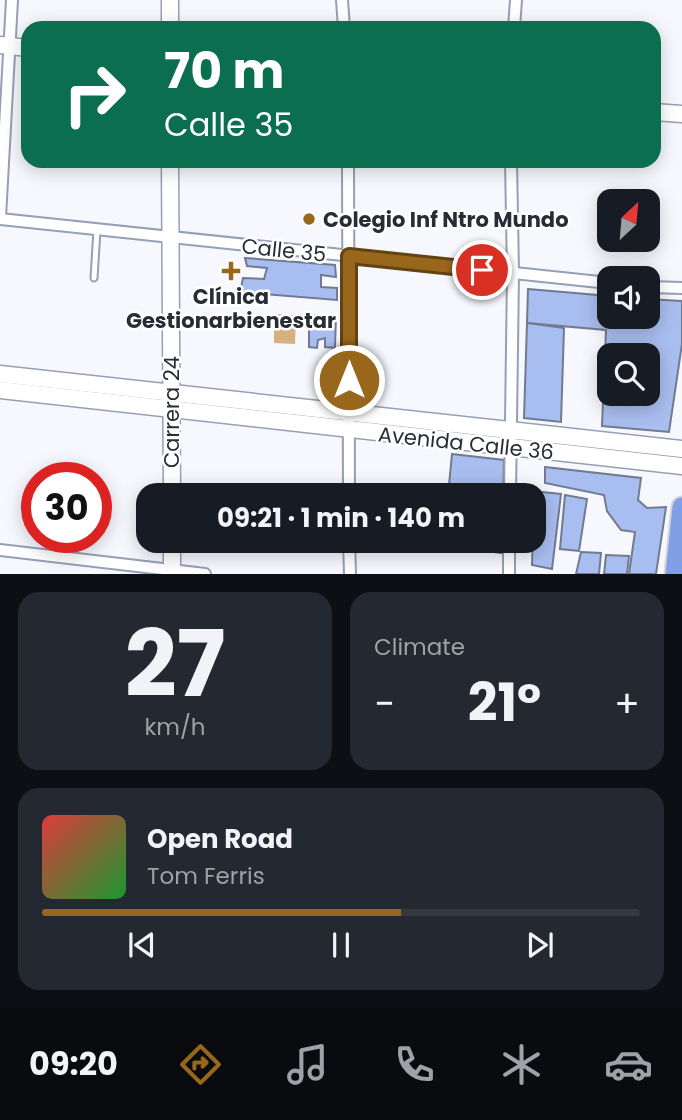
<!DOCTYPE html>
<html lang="en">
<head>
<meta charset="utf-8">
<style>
  body { margin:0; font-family:Poppins,sans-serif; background:#242831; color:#f1f3f6; height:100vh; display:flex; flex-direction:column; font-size:26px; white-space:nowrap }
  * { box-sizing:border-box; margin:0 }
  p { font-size:23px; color:#9ea1a6 }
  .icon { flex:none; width:38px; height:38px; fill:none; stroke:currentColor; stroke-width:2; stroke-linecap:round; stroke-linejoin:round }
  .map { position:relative; height:574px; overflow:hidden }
  .panel { display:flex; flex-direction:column; gap:18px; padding:18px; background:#0d0f14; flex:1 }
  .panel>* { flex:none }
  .hud { position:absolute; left:21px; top:21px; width:640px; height:147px; border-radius:21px; box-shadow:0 4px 18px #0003; background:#0b6e4f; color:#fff; overflow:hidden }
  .needle { width:46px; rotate:26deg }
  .fabs { position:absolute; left:597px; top:189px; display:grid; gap:14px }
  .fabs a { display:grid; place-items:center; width:63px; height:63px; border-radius:14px; background:#171b24; box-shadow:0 4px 18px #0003; font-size:35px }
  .speed { position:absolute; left:21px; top:462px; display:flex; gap:14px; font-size:35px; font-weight:700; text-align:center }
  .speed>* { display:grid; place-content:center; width:91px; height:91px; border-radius:50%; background:#171b24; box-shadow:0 4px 18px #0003; line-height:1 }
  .speed .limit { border:10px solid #d22; background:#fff; color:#111 }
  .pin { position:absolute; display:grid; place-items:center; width:60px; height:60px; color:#fff; margin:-30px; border:4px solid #fff; border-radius:50%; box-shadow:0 2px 7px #0007 }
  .me { position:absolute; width:77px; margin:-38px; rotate:0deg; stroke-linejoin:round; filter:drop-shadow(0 0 5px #0008) }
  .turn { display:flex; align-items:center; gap:24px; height:147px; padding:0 28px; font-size:32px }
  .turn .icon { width:91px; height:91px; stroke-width:2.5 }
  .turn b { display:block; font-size:49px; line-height:60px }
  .big { font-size:52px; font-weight:700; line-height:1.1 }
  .panel .tile { flex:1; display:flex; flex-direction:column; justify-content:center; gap:10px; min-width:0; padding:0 24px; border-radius:21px; background:#242831 }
  .panel .dial { align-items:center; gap:0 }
  .dial b { font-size:91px; line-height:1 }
  .song { display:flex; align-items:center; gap:21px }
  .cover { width:84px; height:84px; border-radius:10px; background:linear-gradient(135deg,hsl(0 70% 55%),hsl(130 70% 35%)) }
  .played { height:7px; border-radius:4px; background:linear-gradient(90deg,#99671b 60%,#363941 60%) }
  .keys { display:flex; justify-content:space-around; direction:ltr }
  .heat { display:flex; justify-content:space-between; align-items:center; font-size:38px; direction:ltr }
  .panel .tiles { flex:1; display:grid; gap:18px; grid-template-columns:1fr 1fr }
  .tile:last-child { grid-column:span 2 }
  .trip { position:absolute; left:136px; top:483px; width:410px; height:70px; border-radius:21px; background:#171b24; box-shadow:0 4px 18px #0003; font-weight:700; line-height:70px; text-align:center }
  .tab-bar { display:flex; height:112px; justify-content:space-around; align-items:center; background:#090b0e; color:#9ea1a6 }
  .tab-bar .icon { width:49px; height:49px }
  .tab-bar .selected { color:#99671b }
  .tab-bar b { font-size:32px; color:#f1f3f6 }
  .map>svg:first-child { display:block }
</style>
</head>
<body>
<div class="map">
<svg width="682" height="574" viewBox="0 0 682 574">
  <rect width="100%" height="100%" fill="#f6f8fd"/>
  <path fill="#d5b083" d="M274,314L296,315L295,344L274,343Z"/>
  <g fill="#a9bef0" stroke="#717a8f" stroke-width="2" fill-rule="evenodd">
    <path d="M245,258L335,265L336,277L321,275V287L337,288V300L240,292L243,278L264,279L267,268L247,266Z"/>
    <path d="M528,289L609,296V317H648V299L682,301V344L669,432L602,426L606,330L527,323ZM609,355H648V394H609Z"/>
    <path d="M309,315H317V323L325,324L326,315H336L335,348L325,347V338L318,340L317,348L309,347Z"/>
    <path d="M527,323L564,328L561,422L524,418Z"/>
    <path d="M452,454L504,460L503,495H448Z"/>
    <path d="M545,467L641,478L638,500L647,508L666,507L656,574H629L635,532L621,530L607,511L604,495L545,483Z"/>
    <path d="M532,491L561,494L552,569L532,565L534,495H532Z"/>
    <path d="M565,495L587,499L579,551L560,549Z"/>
    <path d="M455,541H502L501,553L455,546Z"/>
    <path d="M581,552L601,553L599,574H576Z"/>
    <path d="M606,555L629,556L627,574H604Z"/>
  </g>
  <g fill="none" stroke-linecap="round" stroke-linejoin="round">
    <g stroke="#959fb5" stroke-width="9">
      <path id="lane" d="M94,278L97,230"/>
    </g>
    <g stroke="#959fb5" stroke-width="14">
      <g id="street">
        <path d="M342,0L344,28"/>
        <path d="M514,28L516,0"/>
        <path d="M348,161L349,495"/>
        <path d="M0,217L12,0"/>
        <path d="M0,219L609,283"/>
        <path d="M648,287L682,288"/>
        <path d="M510,495L513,273L511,161"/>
        <path d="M349,541L350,574"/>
        <path d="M0,550L205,574"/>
        <path d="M509,574V541"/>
      </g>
    </g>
    <g stroke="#959fb5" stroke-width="19">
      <g id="secondary">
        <path d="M170,0V28"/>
        <path d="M0,45L28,48"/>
        <path d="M654,112L682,114"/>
        <path d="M170,161L172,495"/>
        <path d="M0,374L682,449"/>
        <path d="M0,390L682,466"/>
        <path d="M172,541V574"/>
      </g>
    </g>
    <g stroke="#d4d5d7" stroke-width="23">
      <path id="highway" d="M675,574L682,507"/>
    </g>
    <use href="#lane" stroke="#fff" stroke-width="5"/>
    <use href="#street" stroke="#fff" stroke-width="10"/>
    <use href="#secondary" stroke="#fff" stroke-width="16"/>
    <use href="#highway" stroke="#819fe7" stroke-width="19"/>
  </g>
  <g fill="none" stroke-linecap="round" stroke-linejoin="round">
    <g stroke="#634312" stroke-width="18">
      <path id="route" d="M349,380V256L482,270"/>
    </g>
    <use href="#route" stroke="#99671b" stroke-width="12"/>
  </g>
  <g fill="#99671b" stroke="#fff" stroke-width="2.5">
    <circle cx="309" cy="219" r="7"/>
    <path d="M227.5 260.5h7v7h7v7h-7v7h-7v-7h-7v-7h7z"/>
  </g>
  <g text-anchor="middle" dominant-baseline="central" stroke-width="5" stroke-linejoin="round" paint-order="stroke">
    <g font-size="21" font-weight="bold" fill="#282c35" stroke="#fff" text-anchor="start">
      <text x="323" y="219">Colegio Inf Ntro Mundo</text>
      <text x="231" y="296" text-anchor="middle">Clínica<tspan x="231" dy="24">Gestionarbienestar</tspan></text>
    </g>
    <g font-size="21" fill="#282c35" stroke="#fff">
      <text transform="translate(284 250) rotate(6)">Calle 35</text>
      <text transform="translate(171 412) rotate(-90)">Carrera 24</text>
      <text transform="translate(466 443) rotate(6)">Avenida Calle 36</text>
    </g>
  </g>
</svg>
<div class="fabs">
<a><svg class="needle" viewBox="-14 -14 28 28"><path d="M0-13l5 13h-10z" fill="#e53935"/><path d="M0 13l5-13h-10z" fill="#9ea1a6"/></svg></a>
<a><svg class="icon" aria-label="sound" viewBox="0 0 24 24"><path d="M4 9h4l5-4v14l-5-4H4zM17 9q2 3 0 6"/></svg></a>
<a><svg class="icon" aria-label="search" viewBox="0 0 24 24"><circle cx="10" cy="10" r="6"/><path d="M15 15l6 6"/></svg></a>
</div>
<div class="speed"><div class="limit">30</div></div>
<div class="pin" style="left:482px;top:270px;background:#d93025"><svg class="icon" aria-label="arrive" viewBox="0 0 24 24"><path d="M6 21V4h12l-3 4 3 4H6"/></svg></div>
<svg class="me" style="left:349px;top:380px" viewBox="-20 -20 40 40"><circle r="17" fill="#99671b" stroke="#fff" stroke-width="3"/><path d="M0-11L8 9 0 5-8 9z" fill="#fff"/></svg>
<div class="trip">09:21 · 1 min · 140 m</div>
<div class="hud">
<div class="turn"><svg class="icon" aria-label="right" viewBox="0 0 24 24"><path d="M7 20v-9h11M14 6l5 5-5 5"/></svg><div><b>70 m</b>Calle 35</div></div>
</div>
</div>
<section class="panel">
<div class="tiles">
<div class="tile dial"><b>27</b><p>km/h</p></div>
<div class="tile"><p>Climate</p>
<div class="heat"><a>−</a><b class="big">21°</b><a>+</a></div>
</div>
<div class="tile">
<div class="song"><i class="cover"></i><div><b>Open Road</b><p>Tom Ferris</p></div></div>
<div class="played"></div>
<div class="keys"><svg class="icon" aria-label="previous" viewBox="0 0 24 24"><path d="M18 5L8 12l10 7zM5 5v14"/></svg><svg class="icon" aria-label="pause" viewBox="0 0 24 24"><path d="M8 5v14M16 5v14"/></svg><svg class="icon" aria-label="next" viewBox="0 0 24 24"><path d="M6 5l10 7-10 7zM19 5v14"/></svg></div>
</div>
</div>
</section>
<nav class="tab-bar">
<b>09:20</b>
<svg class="icon selected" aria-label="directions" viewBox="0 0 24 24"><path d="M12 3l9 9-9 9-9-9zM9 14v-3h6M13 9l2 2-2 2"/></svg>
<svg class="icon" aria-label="music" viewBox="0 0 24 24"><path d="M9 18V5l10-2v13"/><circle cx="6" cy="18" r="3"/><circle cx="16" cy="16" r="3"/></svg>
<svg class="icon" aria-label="phone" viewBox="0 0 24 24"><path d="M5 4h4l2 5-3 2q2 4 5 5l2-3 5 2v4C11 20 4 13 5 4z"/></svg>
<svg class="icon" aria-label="climate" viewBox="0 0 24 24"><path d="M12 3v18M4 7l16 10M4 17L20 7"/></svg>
<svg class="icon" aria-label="car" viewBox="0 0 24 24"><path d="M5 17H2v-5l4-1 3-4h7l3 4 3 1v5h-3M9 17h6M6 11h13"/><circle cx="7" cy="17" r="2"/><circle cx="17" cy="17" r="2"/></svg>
</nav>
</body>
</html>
